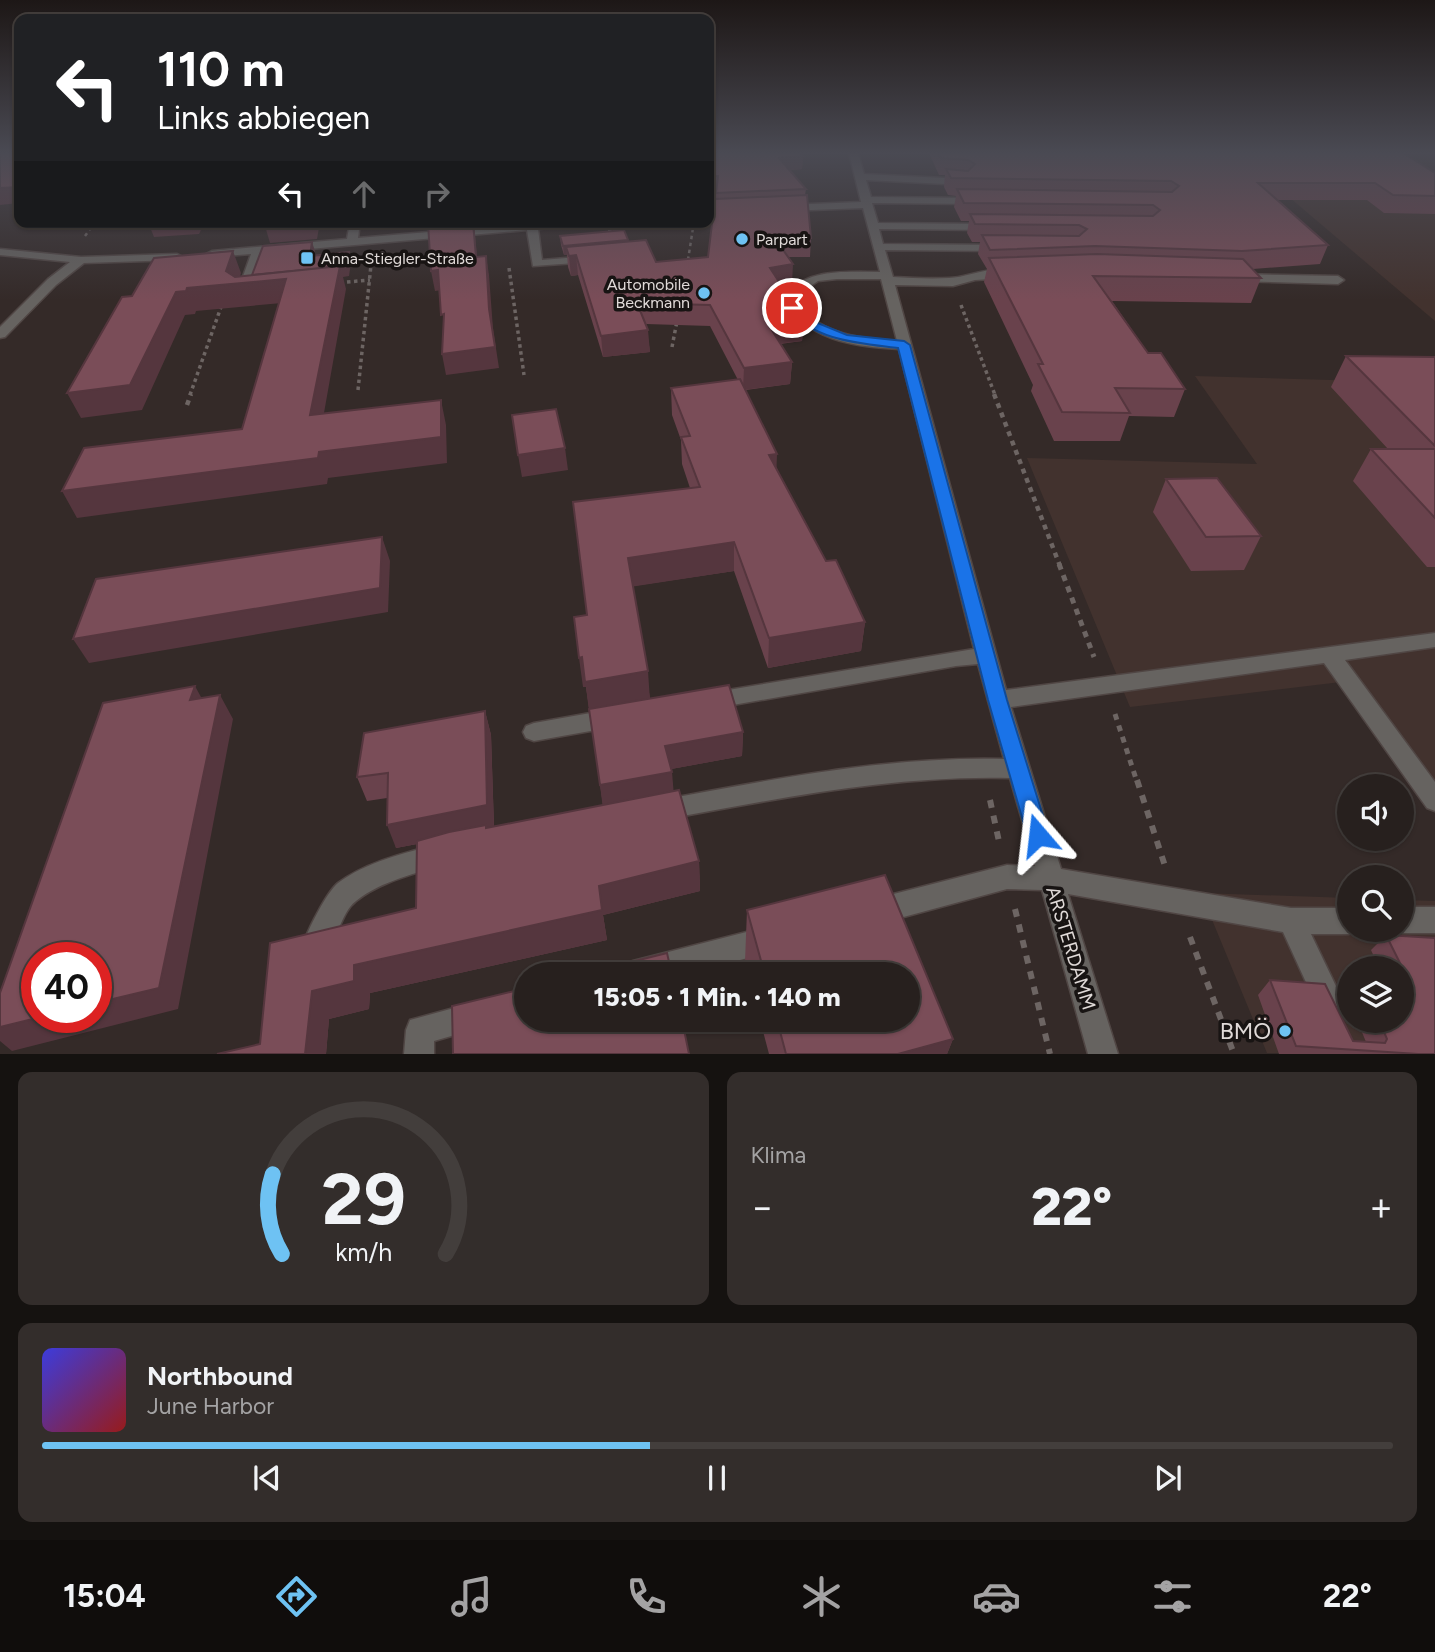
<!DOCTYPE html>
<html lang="de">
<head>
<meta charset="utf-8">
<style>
  body { margin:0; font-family:Figtree,sans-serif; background:#332d2b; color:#f1f3f6; height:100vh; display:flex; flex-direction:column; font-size:26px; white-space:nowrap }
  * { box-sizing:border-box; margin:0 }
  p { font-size:23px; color:#a4a3a4 }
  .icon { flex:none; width:38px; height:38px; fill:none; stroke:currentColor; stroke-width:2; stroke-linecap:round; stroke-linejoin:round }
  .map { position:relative; height:1054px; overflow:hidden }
  .side { display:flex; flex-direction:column; gap:18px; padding:18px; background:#151210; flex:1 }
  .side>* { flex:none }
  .guide { position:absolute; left:14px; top:14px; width:700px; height:214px; border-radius:14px; box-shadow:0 2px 5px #0004,0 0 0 2px #433e3c; background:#202124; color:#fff; overflow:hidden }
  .tools { position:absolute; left:1337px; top:774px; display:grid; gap:14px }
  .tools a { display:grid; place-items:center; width:77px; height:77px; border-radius:50%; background:#27201e; box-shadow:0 2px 5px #0004,0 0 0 2px #433e3c; font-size:35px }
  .speed { position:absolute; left:21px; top:942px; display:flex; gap:14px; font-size:35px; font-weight:700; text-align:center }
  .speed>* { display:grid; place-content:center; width:91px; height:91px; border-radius:50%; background:#27201e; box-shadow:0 2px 5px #0004,0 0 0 2px #433e3c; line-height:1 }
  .speed .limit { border:10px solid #d22; background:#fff; color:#111 }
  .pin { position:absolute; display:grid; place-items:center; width:60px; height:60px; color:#fff; margin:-30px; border:4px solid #fff; border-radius:50%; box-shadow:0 2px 7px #0007 }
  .me { position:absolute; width:77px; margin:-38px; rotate:343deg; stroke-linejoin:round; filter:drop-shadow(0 0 5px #0008) }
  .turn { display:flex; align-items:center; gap:24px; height:147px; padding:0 28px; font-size:32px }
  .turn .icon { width:91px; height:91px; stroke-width:2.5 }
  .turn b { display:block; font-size:49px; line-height:60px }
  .lanes { display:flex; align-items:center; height:66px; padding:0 28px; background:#0003; justify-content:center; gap:35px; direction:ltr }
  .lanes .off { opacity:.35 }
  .big { font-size:52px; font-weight:800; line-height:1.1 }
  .side .widget { flex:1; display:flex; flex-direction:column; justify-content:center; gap:10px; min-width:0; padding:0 24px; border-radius:14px; background:#332d2b }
  .side .dial { align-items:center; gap:0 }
  .dial svg { height:182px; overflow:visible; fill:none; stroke:#433e3c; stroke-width:7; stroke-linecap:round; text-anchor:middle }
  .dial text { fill:#f1f3f6; stroke:none }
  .song { display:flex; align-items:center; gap:21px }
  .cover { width:84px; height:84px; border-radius:10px; background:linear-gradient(135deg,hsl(240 70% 55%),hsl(0 70% 35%)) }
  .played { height:7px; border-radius:4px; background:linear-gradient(90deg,#6ec2f3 45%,#433e3c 45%) }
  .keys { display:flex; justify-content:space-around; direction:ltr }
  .heat { display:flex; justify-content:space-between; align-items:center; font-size:38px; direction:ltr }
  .side .tiles { flex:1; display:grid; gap:18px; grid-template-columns:1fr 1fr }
  .widget:last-child { grid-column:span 2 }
  .trip { position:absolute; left:514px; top:962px; width:406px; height:70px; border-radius:35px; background:#27201e; box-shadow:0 2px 5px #0004,0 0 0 2px #433e3c; font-weight:800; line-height:70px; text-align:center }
  .menu { display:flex; height:112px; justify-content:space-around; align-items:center; background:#100d0c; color:#a4a3a4 }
  .menu .icon { width:49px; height:49px }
  .menu .active { color:#6ec2f3 }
  .menu b { font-size:32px; color:#f1f3f6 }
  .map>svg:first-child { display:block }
</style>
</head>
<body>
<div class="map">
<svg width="1435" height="1054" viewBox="0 0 1435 1054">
  <rect width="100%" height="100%" fill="#342a28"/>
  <g fill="#42322e" fill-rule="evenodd">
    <path d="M1237,153H1435V321Z"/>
    <path d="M1195,376L1435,383V808L1341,682L1130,707L1027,458L1257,464Z"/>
    <path d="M1201,893L1349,898V929H1402V900L1435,901V1053H1267ZM1349,968H1402V1020H1349Z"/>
  </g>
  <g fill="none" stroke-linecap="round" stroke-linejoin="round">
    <g stroke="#504644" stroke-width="3">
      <g id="minor">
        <path d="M849,153H858L864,174L965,179L970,182L965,185L866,180L871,197L977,198L982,201L977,204L872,203L878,223L991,224L996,227L991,230L879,229L883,244L1004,245L1010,248L1004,251L885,250L893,277C911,278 930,279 949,278C967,278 998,262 1014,274L1008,278L975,280L953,286L895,285L1006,690L1435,633V647L1345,660L1435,782V811L1427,808L1324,663L1011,707L1061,869L1291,908H1349V929L1358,930L1349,934H1311L1344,1003L1340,1013L1330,1017L1320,1013L1283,932L1068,894L1118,1054H1088L1042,890L1007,889L874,925L865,921L861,912L865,903L874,899L1007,865L1035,866L1010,778C891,775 777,799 661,820L653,817L649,810L653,803L661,800C775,779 888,756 1004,759L978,664L956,666L710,709L702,707L699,701L702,695L710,693L974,649L899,349C855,347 802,340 783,295C810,268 844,272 880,272L863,208L786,211L781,208L786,205L861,202ZM837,279H881L897,341C860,339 812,334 796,296L818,281Z"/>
        <path d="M741,208V212L737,213L709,215V209Z"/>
        <path d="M350,222H360L358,238L545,222H590L585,225L538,229L542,260L590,256L596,259L590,262L533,266L527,230L263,253L251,289L255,292L243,297L237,293L251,254L212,257L206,254L212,251L347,239Z"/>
        <path d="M0,249L81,257L177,254L183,257L177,260L84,263L56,285L5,337L0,338V327L48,279L70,262L0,255Z"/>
        <path d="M1239,274L1338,276L1344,280L1338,284L1235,281V275Z"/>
        <path d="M613,709L621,712L624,718L621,724L613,727L534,741L526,738L523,732L526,726L534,723Z"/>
        <path d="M438,844L447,847L450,855L447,863C417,874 382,880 356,901C339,914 340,943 318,952L309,948L305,939C310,926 327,892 338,883C366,862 405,853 438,844Z"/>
        <path d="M1402,907H1435V933H1402L1393,929H1402Z"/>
        <path d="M766,927L775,931L779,940L775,949L766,953L685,975H619L623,965L633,961Z"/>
        <path d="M476,1002L486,1006L490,1016L486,1026L434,1041V1054H404L406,1030L410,1020Z"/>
      </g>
    </g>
    <g stroke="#6d6563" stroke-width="2.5" stroke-dasharray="3.5 3.5" stroke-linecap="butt">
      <path d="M608,230L693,222"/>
      <path d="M85,236L95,222"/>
      <path d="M688,260L693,228"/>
    </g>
    <g stroke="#6d6563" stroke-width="3.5" stroke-dasharray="3.5 3.5" stroke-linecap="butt">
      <path d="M687,264L688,259"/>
      <path d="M509,268L524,375"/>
      <path d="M347,282L370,280"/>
      <path d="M961,305L995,395"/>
      <path d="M672,347L677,321"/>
      <path d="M358,390L371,265"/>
      <path d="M190,395L221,307"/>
    </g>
    <g stroke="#6d6563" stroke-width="4.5" stroke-dasharray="5 5" stroke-linecap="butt">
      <path d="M994,394L1060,566"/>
      <path d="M187,405L191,394"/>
    </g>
    <g stroke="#6d6563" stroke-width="5" stroke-dasharray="6 6" stroke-linecap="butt">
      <path d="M1059,564L1094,657"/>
      <path d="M1115,714L1137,782"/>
    </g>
    <g stroke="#6d6563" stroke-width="6" stroke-dasharray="8 8" stroke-linecap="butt">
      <path d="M1137,780L1165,866"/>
      <path d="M990,800L1000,846"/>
      <path d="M1015,909L1050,1054"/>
      <path d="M1190,937L1234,1054"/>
    </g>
    <use href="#minor" fill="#666360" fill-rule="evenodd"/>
  </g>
  <g fill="#69424c">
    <path d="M709,153L803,156L802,169L789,170L806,189L805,195L811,238L810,257H788L792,284L782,286L804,320L802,341L780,344L792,362L790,384L746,390L777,469L826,561L865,622L861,651L768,668L734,571L633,586L650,699L743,732L742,756L671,769L673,791L699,861L700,891L603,915L607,940L370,993L369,1009L329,1019L326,1054H217L260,1044L416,908L417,844L396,848L387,798L367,801L357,777L485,711L491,735L494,826L603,805L586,687H583L587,615L690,488L682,464L681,440L672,415L671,388L738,380L710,326L646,324L650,352L603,357L578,275L571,276L568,267L567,255H564L561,245L560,236L628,241L656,262L708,257L716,189H709Z"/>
    <path d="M929,153H1403L1435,173V214L1384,213L1367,200H1278L1328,245L1320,264L1253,269L1261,278L1251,303L1112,301L1148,353L1185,389L1174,417L1129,416L1120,441H1054L1031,391L1033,385L984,282L987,269L978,254L980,242H972L967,233L969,221H961L954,207L956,196L948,195L944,187L945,175H939Z"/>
    <path d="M1346,356L1435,357V567H1427L1353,481L1371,449H1388L1331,387Z"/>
    <path d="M1166,479L1261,536L1244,570L1191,571L1153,512Z"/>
    <path d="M885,875L953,1039L947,1054H769L760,1020H908V975H748L745,962L747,910Z"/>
    <path d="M1386,935L1435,938V1054H1279L1258,995L1270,980L1353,1041L1366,1042L1357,1020H1402V968H1379L1371,950Z"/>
  </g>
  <g fill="#55363e">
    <path d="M803,156L802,169L778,171L779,158Z"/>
    <path d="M19,187V203L0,205V188Z"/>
    <path d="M148,222H205L199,234L154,237Z"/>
    <path d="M313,222H320L317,239L270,243L265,226Z"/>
    <path d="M430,222H475V225H474L479,276Z"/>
    <path d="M628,240L629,250L566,247L567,255H564L563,246Z"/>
    <path d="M312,242L315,251L313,265L310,256Z"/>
    <path d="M233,251L241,273L238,283L349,252L351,262L349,276L343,277L346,289L319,441L310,415L293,302L196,311L195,314L185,315L142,410L81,418L67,393L176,292L226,271Z"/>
    <path d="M576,255L578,275L571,276L569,256Z"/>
    <path d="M486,256L489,275L493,329L499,368L446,375L442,354L489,309Z"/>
    <path d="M793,264L792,284L770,287V268Z"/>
    <path d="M438,270L442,290L435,291L431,271Z"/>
    <path d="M804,320L802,341L767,345L768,324Z"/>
    <path d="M648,330L650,352L603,357L601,336Z"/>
    <path d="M792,362L790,384L743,390L744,368Z"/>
    <path d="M441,400L446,425L447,463L328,478L327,484L77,518L62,491L319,452Z"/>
    <path d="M565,448L568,470L522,477L518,455Z"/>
    <path d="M777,454L776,482L769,455Z"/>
    <path d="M382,537L390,561L388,612L89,663L73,639Z"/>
    <path d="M734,542V571L630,587L628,558Z"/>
    <path d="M865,622L861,651L768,668L769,638Z"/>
    <path d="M582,657L648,671L650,701L589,711L586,687H583L579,658Z"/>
    <path d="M195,686L208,710L190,700Z"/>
    <path d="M220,695L233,719L178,1009L12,1051L0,1041V1027L41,1017H96V1003Z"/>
    <path d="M485,711L491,735L494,829L396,848L387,825Z"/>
    <path d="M743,732L742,756L666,770L665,746Z"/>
    <path d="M672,772L674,796L603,809L600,785Z"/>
    <path d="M699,861L700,891L603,915L607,940L370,993L369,1009L329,1019L326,1054H305L312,991L354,965L599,886Z"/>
    <path d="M953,1039L947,1054H898Z"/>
  </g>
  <g fill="#7a4d58" stroke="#55363e" stroke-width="2">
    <path d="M0,153H19V187L0,188Z"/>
    <path d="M709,153H799L803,156L779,158L806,189L716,193L718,176H709Z"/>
    <path d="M938,153H1403L1435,173V196L1393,195L1375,183H1258L1328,245L1242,251L1095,246L990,250L982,235L1079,236L1087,229L1079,225L975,224L970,214L1153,216L1160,210L1153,205L964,203L957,189L1172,192L1179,186L1171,181L951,178L946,169L968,171L975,164L968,160L941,158Z"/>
    <path d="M807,195L811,238L774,237L793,264L770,268L804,320L768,324L792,362L744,368L710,305L637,303L648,330L601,336L576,255L569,256L566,247L646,240L656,262L708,257L715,199Z"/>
    <path d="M267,222H313L265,226Z"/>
    <path d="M473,222L476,257L486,256L489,309L495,347L442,354L444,314L441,315L438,270L431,271L428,223Z"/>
    <path d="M624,230L628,240L563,246L560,236Z"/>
    <path d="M312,242L310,256L349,252L346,266L252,275L263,246Z"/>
    <path d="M233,251L226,271L235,277L340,266L310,415L441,400V437L319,452L318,458L62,491L84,448L242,429L286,279L187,288L186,291L176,292L130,385L67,393L122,297L132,296L154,258Z"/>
    <path d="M1097,254L1243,259L1261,278L1093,276L1148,353H1161L1185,389L1115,388L1130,413L1062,412L1038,364H1043L989,258Z"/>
    <path d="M1346,356L1435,357V446Z"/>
    <path d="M740,379L777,454L769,455L826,561L836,560L865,622L769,638L734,542L628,558L648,671L585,682L582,657L579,658L574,617L587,615L573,502L700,487L681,437L690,436L671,388Z"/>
    <path d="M556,409L565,448L518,455L512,415Z"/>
    <path d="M1371,449H1435V518Z"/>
    <path d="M1217,478L1261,536L1206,537L1166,479Z"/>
    <path d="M382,537L380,588L73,639L96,579Z"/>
    <path d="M729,685L743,732L665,746L672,772L600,785L589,709Z"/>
    <path d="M195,686L190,700L220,695L159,988L96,1003V957H37V1017H41L0,1027V993L103,703Z"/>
    <path d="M485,711L487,805L387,825L388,773L357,777L364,733Z"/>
    <path d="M679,790L699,861L599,886L602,910L354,965V981L312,991L305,1054H217L260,1044L270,943L416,908L417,841L449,832L486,825V828Z"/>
    <path d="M885,875L953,1039L898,1054H786L777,1020H908V975H765L747,910Z"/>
    <path d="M1386,935L1435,938V1054H1418L1296,1046L1270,980L1325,984L1353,1041L1385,1043L1387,1039L1379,1020H1402V988L1413,989Z"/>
    <path d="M667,953L672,975H579Z"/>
    <path d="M527,988V1020H682L689,1054H453L452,1006Z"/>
  </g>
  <linearGradient id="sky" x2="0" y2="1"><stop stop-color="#1d1716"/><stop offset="0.51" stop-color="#4a4a53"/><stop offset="1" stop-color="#4a4a53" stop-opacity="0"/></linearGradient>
  <rect width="1435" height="300" fill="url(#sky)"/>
  <path fill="#1a73e8" stroke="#114b97" stroke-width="2" d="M792,304L815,322L847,335L904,341L910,345L1007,700L1049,835L1046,843L1038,845L1030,843L1027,835L988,700L898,348C857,343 815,341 786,308Z"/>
  <g fill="#6ec2f3" stroke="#181413" stroke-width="2.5">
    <circle cx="742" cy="239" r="7"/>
    <rect x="300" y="251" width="14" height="14" rx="3.5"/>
    <circle cx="704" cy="293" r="7"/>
    <circle cx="1285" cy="1031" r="7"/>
  </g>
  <g text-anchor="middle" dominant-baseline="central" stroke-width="7" stroke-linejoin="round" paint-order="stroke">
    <g font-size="16" fill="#e0dad8" stroke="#181413" text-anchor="start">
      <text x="756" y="239">Parpart</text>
      <text x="321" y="258">Anna-Stiegler-Straße</text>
      <text x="690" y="284" text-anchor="end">Automobile<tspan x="690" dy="18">Beckmann</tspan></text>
    </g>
    <g font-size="19" fill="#e0dad8" stroke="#181413">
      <text transform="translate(1071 948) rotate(73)">ARSTERDAMM</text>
    </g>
    <g font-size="23" fill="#e0dad8" stroke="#181413" text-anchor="end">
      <text x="1271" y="1031">BMÖ</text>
    </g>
  </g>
</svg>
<div class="tools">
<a><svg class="icon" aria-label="sound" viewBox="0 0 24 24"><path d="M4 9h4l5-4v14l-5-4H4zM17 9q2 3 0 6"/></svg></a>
<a><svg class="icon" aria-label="search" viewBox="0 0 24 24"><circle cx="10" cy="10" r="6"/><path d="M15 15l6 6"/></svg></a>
<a><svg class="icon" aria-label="layers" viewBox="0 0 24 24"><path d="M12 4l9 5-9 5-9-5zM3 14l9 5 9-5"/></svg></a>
</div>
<div class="speed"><div class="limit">40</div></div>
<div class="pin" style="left:792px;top:308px;background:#d93025"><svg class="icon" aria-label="arrive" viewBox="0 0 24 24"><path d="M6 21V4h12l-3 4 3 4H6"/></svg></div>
<svg class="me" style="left:1038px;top:835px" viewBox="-20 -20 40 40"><path d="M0-17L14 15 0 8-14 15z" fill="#1a73e8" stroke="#fff" stroke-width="4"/></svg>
<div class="trip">15:05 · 1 Min. · 140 m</div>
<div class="guide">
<div class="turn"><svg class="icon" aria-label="left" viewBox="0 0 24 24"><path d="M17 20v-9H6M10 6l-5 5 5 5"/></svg><div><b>110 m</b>Links abbiegen</div></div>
<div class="lanes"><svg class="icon" aria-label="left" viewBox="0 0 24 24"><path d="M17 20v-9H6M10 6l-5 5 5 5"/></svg><svg class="icon off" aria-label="ahead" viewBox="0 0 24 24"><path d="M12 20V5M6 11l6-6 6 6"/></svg><svg class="icon off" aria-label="right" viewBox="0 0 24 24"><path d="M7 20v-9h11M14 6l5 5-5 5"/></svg></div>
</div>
</div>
<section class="side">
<div class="tiles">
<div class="widget dial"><svg viewBox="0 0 100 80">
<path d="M14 69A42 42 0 1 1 86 69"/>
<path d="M14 69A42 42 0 0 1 10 34" stroke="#6ec2f3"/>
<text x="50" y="56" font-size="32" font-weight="700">29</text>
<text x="50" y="72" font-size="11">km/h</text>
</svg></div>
<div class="widget"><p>Klima</p>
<div class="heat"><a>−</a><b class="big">22°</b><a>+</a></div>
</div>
<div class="widget">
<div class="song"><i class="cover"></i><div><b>Northbound</b><p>June Harbor</p></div></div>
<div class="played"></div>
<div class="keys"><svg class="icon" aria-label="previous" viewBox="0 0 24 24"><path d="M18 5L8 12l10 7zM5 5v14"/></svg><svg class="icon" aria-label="pause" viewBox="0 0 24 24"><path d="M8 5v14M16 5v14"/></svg><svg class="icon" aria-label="next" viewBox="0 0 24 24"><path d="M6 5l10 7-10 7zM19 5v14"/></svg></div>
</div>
</div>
</section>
<nav class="menu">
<b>15:04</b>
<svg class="icon active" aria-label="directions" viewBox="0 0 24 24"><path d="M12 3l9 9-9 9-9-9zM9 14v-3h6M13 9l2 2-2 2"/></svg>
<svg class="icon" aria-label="music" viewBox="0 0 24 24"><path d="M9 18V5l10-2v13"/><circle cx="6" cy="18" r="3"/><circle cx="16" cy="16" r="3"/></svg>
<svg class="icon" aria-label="phone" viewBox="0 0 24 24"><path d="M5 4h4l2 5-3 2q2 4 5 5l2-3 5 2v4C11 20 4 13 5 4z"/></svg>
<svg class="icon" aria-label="climate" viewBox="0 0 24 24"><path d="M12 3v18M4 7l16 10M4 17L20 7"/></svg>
<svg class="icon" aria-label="car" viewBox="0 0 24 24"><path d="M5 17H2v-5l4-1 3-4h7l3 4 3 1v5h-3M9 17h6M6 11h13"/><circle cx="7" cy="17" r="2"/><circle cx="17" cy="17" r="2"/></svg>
<svg class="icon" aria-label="filters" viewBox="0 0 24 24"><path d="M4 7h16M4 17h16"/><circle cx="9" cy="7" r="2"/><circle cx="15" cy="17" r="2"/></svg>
<b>22°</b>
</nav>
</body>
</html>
